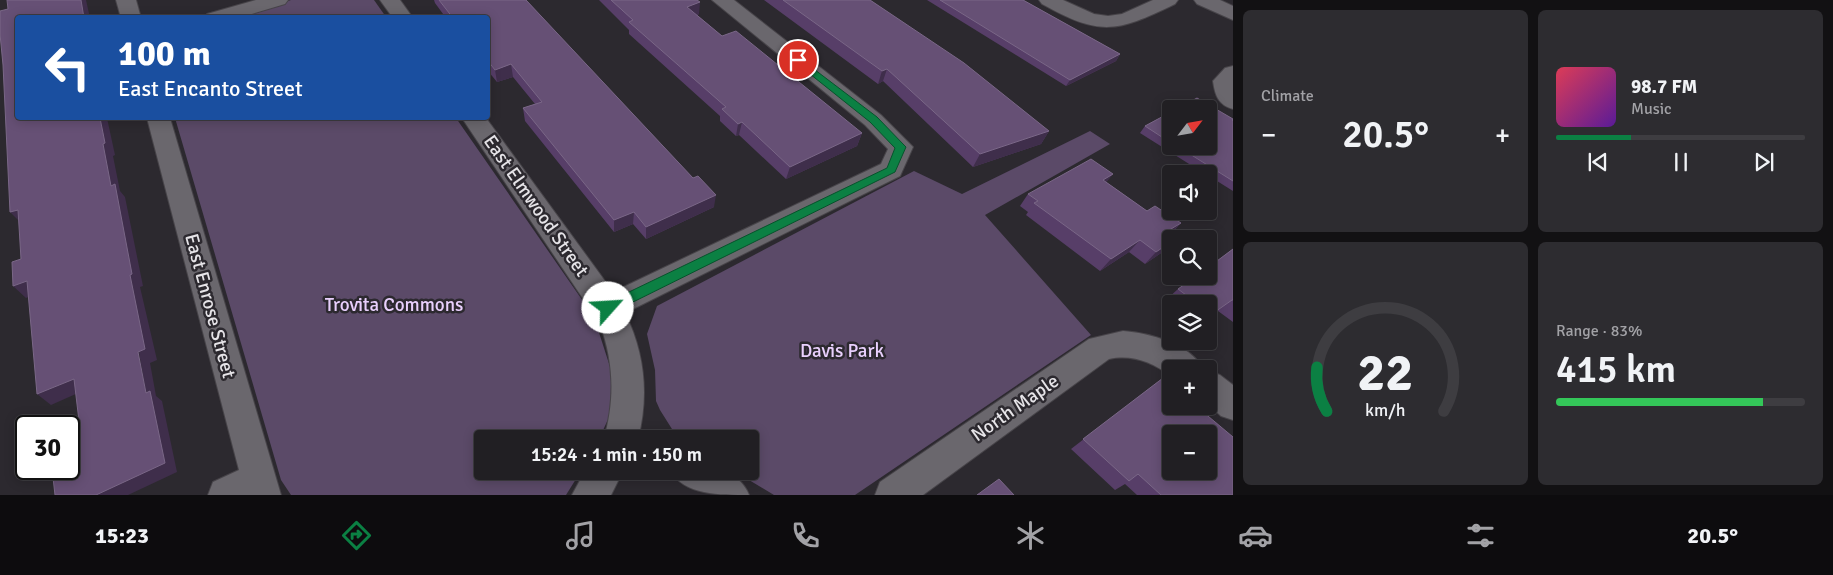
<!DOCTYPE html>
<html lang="en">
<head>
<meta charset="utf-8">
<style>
  body { margin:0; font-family:Signika,sans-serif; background:#2d2c30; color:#f1f3f6; height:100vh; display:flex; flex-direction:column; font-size:19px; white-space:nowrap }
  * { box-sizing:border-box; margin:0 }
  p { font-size:16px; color:#a2a2a6 }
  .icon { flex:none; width:28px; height:28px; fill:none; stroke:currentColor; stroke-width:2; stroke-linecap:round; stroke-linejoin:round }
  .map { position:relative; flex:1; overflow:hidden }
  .sheet { display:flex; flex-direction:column; gap:10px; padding:10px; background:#121113; width:600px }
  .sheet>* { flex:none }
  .hud { position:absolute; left:15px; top:15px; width:475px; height:105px; border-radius:5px; box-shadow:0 2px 12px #0003,0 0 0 1px #3e3d41; background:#1a4fa0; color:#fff; overflow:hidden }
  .needle { width:32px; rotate:59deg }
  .buttons { position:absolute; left:1162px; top:100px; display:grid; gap:10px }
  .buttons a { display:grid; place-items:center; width:55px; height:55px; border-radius:5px; background:#211f23; box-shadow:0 2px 12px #0003,0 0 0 1px #3e3d41; font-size:25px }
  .speed { position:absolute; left:15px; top:415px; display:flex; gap:10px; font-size:25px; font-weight:700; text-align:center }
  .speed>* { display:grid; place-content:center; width:65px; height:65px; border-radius:50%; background:#211f23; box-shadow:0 2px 12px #0003,0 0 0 1px #3e3d41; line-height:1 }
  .speed .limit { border:2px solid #111; border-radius:8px; background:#fff; color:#111 }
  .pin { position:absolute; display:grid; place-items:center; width:42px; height:42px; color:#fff; margin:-21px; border:2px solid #fff; border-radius:50%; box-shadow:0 1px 5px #0007 }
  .me { position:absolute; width:55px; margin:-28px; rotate:64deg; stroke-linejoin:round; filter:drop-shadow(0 0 4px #0008) }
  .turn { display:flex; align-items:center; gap:18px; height:105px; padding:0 20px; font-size:22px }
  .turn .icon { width:65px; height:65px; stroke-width:2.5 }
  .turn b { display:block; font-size:35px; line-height:42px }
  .big { font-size:38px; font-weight:600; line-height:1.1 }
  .sheet .card { flex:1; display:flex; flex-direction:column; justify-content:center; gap:8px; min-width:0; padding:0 18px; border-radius:8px; background:#2d2c30 }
  .sheet .dial { align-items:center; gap:0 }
  .dial svg { height:130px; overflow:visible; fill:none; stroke:#3e3d41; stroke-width:7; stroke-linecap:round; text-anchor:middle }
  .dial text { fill:#f1f3f6; stroke:none }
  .song { display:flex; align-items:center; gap:15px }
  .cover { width:60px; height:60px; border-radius:8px; background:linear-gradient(135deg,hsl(350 70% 55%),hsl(270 70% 35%)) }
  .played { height:5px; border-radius:2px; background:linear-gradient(90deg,#0b8043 30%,#3e3d41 30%) }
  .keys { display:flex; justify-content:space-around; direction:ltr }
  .heat { display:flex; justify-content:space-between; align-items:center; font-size:28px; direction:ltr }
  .charge { height:8px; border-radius:4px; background:linear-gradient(90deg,#34c759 83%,#3e3d41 0) }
  .sheet .tiles { flex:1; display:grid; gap:10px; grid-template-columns:repeat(2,1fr) }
  .trip { position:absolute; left:474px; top:430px; width:285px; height:50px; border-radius:5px; background:#211f23; box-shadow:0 2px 12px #0003,0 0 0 1px #3e3d41; font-weight:600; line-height:50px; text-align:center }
  .tabs { display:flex; height:80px; justify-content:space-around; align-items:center; background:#0d0c0e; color:#a2a2a6 }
  .tabs .icon { width:35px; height:35px }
  .tabs .current { color:#0b8043 }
  .tabs b { font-size:22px; color:#f1f3f6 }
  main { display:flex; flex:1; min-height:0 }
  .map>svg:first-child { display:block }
</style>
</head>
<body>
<main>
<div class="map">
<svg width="1233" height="495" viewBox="0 0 1233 495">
  <rect width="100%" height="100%" fill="#2c292f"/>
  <g fill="#5b4a68">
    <path d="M291,0H374L386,17L229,18Z"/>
    <path d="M175,118H456L594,317L612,373L610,415L599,439H482V471H581L566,495H291L281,480Z"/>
    <path d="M1090,131L1110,144L985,215L1091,335L855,495H774L734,471H750V439L677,437L660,410L656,401L655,370L647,334L657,306L914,171L962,194Z"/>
  </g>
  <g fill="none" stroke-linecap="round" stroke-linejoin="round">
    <g stroke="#474449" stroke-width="2">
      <g id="minor">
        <path d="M116,0H136L141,18H121Z"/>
        <path d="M256,0H288L285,4L238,18H204L207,14Z"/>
        <path d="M380,0H400L413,18H393Z"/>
        <path d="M712,0H734L881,115L913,147L900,176L625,313C645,354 649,395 638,439H604C615,399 614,363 600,324L462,118H486L613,292L881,164L888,149L865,125Z"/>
        <path d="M1039,0H1063L1094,14L1108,16L1122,14L1153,0H1178L1175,4C1117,32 1101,37 1042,4Z"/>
        <path d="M1194,0H1220L1233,6V20L1197,4Z"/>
        <path d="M1233,66V109C1218,105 1215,95 1213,81L1225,68Z"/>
        <path d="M147,118H170L281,495H208L213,482L239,470Z"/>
        <path d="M1123,331C1149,333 1191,344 1203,369H1171V376C1152,362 1132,354 1109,359L923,495H875L880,482L1089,339Z"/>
        <path d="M1209,371L1220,375L1233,385V420L1221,416L1209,405Z"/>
        <path d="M585,471H623L611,495H572Z"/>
        <path d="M671,471C700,471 736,463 749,495C720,495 684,495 671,471Z"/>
      </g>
    </g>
    <use href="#minor" fill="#6a676d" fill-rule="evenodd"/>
  </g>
  <g fill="#573e68">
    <path d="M434,0H526L714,207L646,239L633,224L614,232L525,121L523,108L535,104L513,77L497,82L488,71V18H446L435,3Z"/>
    <path d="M599,0H697L699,14L697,15L722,36L862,133L857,146L786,179L739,135L736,136L720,121V116L629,34V30Z"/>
    <path d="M764,0H870L1049,131L1041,144L973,167L883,81L878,84Z"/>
    <path d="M927,0H1023L1120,54L1116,61L1066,86Z"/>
    <path d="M1171,112V146H1209L1232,121H1233V191L1209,176V174H1205L1140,133L1145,126Z"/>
    <path d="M1113,174L1106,182L1147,211L1181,223L1170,235L1164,251L1145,264L1129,252L1100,271L1026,215L1028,212L1020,206L1028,194Z"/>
    <path d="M1233,249V322L1218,311L1209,318V304H1171V305L1166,300L1178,289Z"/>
    <path d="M1163,378L1233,495H1137L1125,484L1115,490L1071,449Z"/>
  </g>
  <g fill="#3f2e4b">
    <path d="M81,0H86L90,18H84Z"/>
    <path d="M700,2L699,14L686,19L687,7Z"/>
    <path d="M1120,54L1116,61L1066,86L1070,80Z"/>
    <path d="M511,64L513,77L497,82L495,70Z"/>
    <path d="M887,69L883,81L878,84L882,71Z"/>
    <path d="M100,118H107L115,155L113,156L120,191L125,197L143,286L140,287L157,360L150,363L156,396L162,401L177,472L128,495H96L146,393L103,144Z"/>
    <path d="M742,122L739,135L736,136L738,124Z"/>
    <path d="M1049,131L1041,144L973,167L980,154Z"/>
    <path d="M862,133L857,146L786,179L790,167Z"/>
    <path d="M1113,174L1103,186V180Z"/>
    <path d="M716,195L714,207L646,239V227Z"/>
    <path d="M18,210L22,224L10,212Z"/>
    <path d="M634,212L633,224L614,232V220Z"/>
    <path d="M1181,223L1169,235L1166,232Z"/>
    <path d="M1140,240L1129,252L1100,271L1111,259Z"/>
    <path d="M1171,242V244L1164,251L1145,264L1156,252Z"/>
    <path d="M27,281L40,293L26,298L13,286Z"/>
    <path d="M74,379L87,389L51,405L37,394Z"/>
    <path d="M26,469H61L42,478Z"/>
  </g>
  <g fill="#665075" stroke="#7a6787" fill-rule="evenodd">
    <path d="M7,0H81L84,18H18V118H100L105,143L103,144L111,186L115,184L132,274L130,275L145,349L138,352L146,393L150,391L165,463L96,495H55L52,469H69V426H67L79,421L74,379L37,394L27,281L13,286L12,262L21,259L18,210L10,212L3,65L0,34V11L8,9Z"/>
    <path d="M439,0H526L693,178L698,176L716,195L646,227L634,212L614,220L523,108L542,102L511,64L495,70L488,61V18H453Z"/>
    <path d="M611,0H697L700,2L687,7L722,36L736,31L862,133L790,167L742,122L738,124L722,109L726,107L629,22L633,20Z"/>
    <path d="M783,0H870L964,63L1049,131L980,154L887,69L882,71Z"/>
    <path d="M940,0H1023L1120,54L1070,80Z"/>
    <path d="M1197,98L1233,119L1232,120L1233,121V181L1177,146H1209V109H1177Z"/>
    <path d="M1171,112V143L1145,126Z"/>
    <path d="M1091,159L1113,174L1103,180L1147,211L1155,206L1181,223L1166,232L1175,239H1171V242L1156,252L1140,240L1111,259L1034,203L1038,201L1028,194Z"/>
    <path d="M1233,249V300H1232L1212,314L1209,312V304H1198L1178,289L1196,276H1209V267Z"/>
    <path d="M1163,378L1171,385V406H1196L1233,437V495H1161L1138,474L1129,481L1083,439ZM1171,434H1209V471H1171Z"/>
    <path d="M26,444V469L24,445Z"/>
    <path d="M999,479L1014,495H977Z"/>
  </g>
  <path fill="#0b8043" stroke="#07532c" d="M798,57L877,117L904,145L906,147L895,172L613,312H604L602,308L604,304L887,168L895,148L870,122L795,62V58Z"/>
  <g text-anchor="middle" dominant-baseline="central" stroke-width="5" stroke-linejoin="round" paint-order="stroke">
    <g font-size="19" fill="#e6e4e8" stroke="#2c292f">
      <text transform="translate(536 206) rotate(55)">East Elmwood Street</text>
      <text transform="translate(210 306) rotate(75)">East Enrose Street</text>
      <text transform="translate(1015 408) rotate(-35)">North Maple</text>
    </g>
    <g font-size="19" fill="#e9d0fd" stroke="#2c292f">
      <text x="394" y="305">Trovita Commons</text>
      <text x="842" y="351">Davis Park</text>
    </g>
  </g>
</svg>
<div class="buttons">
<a><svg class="needle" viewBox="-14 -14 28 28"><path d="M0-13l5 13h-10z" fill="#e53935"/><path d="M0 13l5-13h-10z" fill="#a2a2a6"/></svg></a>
<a><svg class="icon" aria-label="sound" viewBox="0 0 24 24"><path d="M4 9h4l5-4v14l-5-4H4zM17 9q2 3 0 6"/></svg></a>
<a><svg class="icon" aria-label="search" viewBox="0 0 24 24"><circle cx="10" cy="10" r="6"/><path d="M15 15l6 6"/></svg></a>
<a><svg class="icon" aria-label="layers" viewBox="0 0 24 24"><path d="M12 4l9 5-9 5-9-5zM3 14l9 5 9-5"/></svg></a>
<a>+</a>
<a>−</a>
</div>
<div class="speed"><div class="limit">30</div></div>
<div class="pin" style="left:798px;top:60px;background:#d93025"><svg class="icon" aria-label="arrive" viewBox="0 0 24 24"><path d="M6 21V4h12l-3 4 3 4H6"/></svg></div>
<svg class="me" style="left:608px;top:308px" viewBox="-20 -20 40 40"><circle r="19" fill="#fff"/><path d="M0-13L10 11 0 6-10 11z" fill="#0b8043"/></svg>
<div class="trip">15:24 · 1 min · 150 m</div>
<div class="hud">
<div class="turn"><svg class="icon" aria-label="left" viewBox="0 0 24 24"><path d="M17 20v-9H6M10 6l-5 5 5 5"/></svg><div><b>100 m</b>East Encanto Street</div></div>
</div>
</div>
<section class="sheet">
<div class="tiles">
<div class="card"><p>Climate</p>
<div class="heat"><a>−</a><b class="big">20.5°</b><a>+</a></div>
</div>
<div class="card">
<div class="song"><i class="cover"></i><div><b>98.7 FM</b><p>Music</p></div></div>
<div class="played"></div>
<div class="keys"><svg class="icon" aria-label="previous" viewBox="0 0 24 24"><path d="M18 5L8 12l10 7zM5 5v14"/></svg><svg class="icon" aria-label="pause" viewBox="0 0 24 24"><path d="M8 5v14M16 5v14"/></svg><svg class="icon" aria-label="next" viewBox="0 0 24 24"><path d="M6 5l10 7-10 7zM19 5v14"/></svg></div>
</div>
<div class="card dial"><svg viewBox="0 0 100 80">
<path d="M14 69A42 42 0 1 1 86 69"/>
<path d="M14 69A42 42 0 0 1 8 42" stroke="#0b8043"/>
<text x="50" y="56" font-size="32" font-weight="700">22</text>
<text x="50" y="72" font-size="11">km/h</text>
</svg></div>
<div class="card"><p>Range · 83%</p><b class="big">415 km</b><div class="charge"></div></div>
</div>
</section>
</main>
<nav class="tabs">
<b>15:23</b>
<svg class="icon current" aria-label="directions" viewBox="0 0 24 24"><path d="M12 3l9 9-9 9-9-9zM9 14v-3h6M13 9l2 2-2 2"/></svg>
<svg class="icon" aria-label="music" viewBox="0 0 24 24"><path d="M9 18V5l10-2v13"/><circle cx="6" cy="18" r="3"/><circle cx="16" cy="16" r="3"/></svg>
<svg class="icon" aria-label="phone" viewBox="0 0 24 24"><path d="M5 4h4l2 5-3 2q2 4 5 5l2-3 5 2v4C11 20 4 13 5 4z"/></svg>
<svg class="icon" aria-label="climate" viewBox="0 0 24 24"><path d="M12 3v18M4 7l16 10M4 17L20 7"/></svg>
<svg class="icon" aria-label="car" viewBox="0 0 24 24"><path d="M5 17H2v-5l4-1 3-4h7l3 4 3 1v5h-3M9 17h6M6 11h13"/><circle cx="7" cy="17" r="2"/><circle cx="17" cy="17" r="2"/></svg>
<svg class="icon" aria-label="filters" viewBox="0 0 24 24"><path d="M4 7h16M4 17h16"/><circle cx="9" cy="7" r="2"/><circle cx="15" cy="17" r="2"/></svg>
<b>20.5°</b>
</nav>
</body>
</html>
